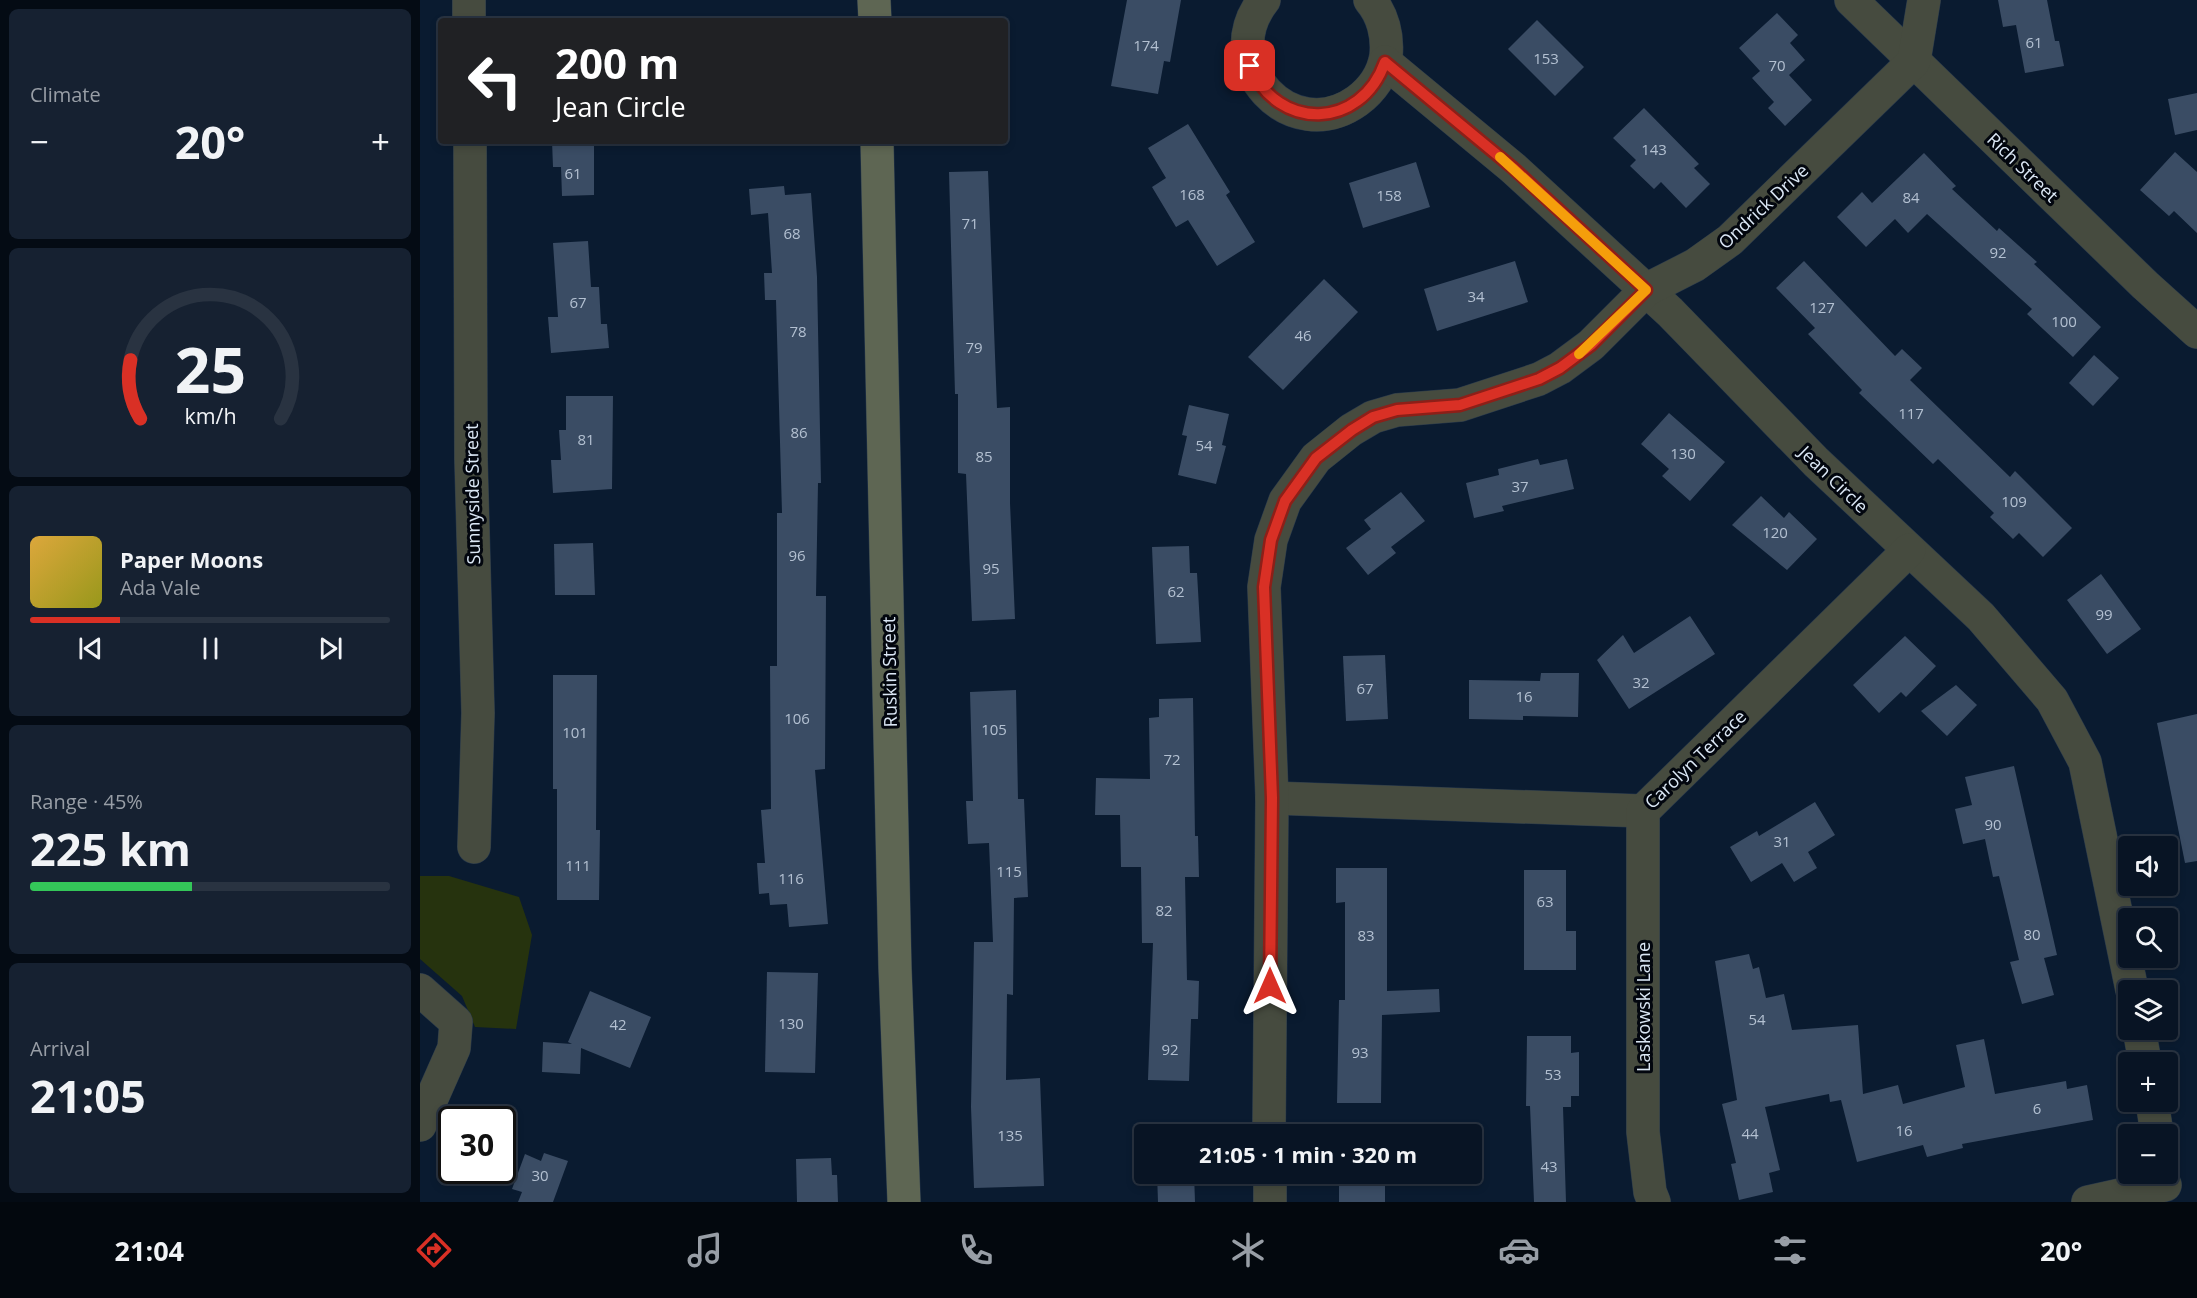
<!DOCTYPE html>
<html lang="en">
<head>
<meta charset="utf-8">
<style>
  body { margin:0; font-family:"Open Sans",sans-serif; background:#162131; color:#f1f3f6; height:100vh; display:flex; flex-direction:column; font-size:22px; white-space:nowrap }
  * { box-sizing:border-box; margin:0 }
  p { font-size:20px; color:#989ea6 }
  .icon { flex:none; width:33px; height:33px; fill:none; stroke:currentColor; stroke-width:2; stroke-linecap:round; stroke-linejoin:round }
  .map { position:relative; flex:1; overflow:hidden }
  .panel { display:flex; flex-direction:column; gap:9px; padding:9px; background:#040b14; width:420px }
  .panel>* { flex:none }
  .top-card { position:absolute; left:18px; top:18px; width:570px; height:126px; border-radius:6px; box-shadow:0 3px 9px #0003,0 0 0 2px #293341; background:#202124; color:#fff; overflow:hidden }
  .tools { position:absolute; left:1698px; top:836px; display:grid; gap:12px }
  .tools a { display:grid; place-items:center; width:60px; height:60px; border-radius:6px; background:#081424; box-shadow:0 3px 9px #0003,0 0 0 2px #293341; font-size:30px }
  .speed { position:absolute; left:18px; top:1106px; display:flex; gap:12px; font-size:30px; font-weight:700; text-align:center }
  .speed>* { display:grid; place-content:center; width:78px; height:78px; border-radius:50%; background:#081424; box-shadow:0 3px 9px #0003,0 0 0 2px #293341; line-height:1 }
  .speed .limit { border:3px solid #111; border-radius:9px; background:#fff; color:#111 }
  .pin { position:absolute; display:grid; place-items:center; width:51px; height:51px; color:#fff; margin:-26px; border-radius:12px; box-shadow:0 3px 9px #0006 }
  .me { position:absolute; width:66px; margin:-33px; rotate:0deg; stroke-linejoin:round; filter:drop-shadow(0 0 4px #0008) }
  .turn { display:flex; align-items:center; gap:21px; height:126px; padding:0 18px; font-size:27px }
  .turn .icon { width:78px; height:78px; stroke-width:2.5 }
  .turn b { display:block; font-size:42px; line-height:51px }
  .big { font-size:45px; font-weight:700; line-height:1.1 }
  .panel .card { flex:1; display:flex; flex-direction:column; justify-content:center; gap:9px; min-width:0; padding:0 21px; border-radius:9px; background:#162131 }
  .panel .dial { align-items:center; gap:0 }
  .dial svg { height:156px; overflow:visible; fill:none; stroke:#293341; stroke-width:7; stroke-linecap:round; text-anchor:middle }
  .dial text { fill:#f1f3f6; stroke:none }
  .song { display:flex; align-items:center; gap:18px }
  .cover { width:72px; height:72px; border-radius:9px; background:linear-gradient(135deg,hsl(40 70% 55%),hsl(60 70% 35%)) }
  .played { height:6px; border-radius:3px; background:linear-gradient(90deg,#d93025 25%,#293341 25%) }
  .keys { display:flex; justify-content:space-around; direction:ltr }
  .heat { display:flex; justify-content:space-between; align-items:center; font-size:33px; direction:ltr }
  .charge { height:9px; border-radius:4px; background:linear-gradient(90deg,#34c759 45%,#293341 0) }
  .trip { position:absolute; left:714px; top:1124px; width:348px; height:60px; border-radius:6px; background:#081424; box-shadow:0 3px 9px #0003,0 0 0 2px #293341; font-weight:700; line-height:60px; text-align:center }
  .tab-bar { display:flex; height:96px; justify-content:space-around; align-items:center; background:#03080e; color:#989ea6 }
  .tab-bar .icon { width:42px; height:42px }
  .tab-bar .current { color:#d93025 }
  .tab-bar b { font-size:27px; color:#f1f3f6 }
  main { display:flex; flex:1; min-height:0 }
  .map>svg:first-child { display:block }
</style>
</head>
<body>
<main>
<section class="panel">
<div class="card"><p>Climate</p>
<div class="heat"><a>−</a><b class="big">20°</b><a>+</a></div>
</div>
<div class="card dial"><svg viewBox="0 0 100 80">
<path d="M14 69A42 42 0 1 1 86 69"/>
<path d="M14 69A42 42 0 0 1 9 39" stroke="#d93025"/>
<text x="50" y="56" font-size="32" font-weight="700">25</text>
<text x="50" y="72" font-size="11">km/h</text>
</svg></div>
<div class="card">
<div class="song"><i class="cover"></i><div><b>Paper Moons</b><p>Ada Vale</p></div></div>
<div class="played"></div>
<div class="keys"><svg class="icon" aria-label="previous" viewBox="0 0 24 24"><path d="M18 5L8 12l10 7zM5 5v14"/></svg><svg class="icon" aria-label="pause" viewBox="0 0 24 24"><path d="M8 5v14M16 5v14"/></svg><svg class="icon" aria-label="next" viewBox="0 0 24 24"><path d="M6 5l10 7-10 7zM19 5v14"/></svg></div>
</div>
<div class="card"><p>Range · 45%</p><b class="big">225 km</b><div class="charge"></div></div>
<div class="card"><p>Arrival</p><b class="big">21:05</b></div>
</section>
<div class="map">
<svg width="1777" height="1202" viewBox="0 0 1777 1202">
  <rect width="100%" height="100%" fill="#0a1b30"/>
  <path fill="#26330e" d="M0,876H29L99,897L112,935L96,1029L55,1027L42,996L0,959Z"/>
  <g fill="#3a4c64">
    <path d="M707,0H761L750,62L744,61L738,94L691,86Z"/>
    <path d="M1578,0H1627L1635,41H1639L1644,66L1605,73L1596,25L1583,27Z"/>
    <path d="M1357,13L1378,35L1370,43L1385,60L1369,75L1392,100L1365,126L1348,108L1354,102L1332,78L1340,71L1319,48Z"/>
    <path d="M1117,20L1164,67L1135,96L1088,49Z"/>
    <path d="M1777,93V130L1755,135L1748,99Z"/>
    <path d="M1224,108L1279,164L1274,168L1290,184L1266,208L1241,182L1234,189L1210,166L1216,160L1193,138Z"/>
    <path d="M768,124L810,192L806,195L835,242L797,266L768,220L756,227L732,187L746,178L728,148Z"/>
    <path d="M132,141H174V195L142,196L141,167H133Z"/>
    <path d="M1755,152L1777,172V233L1754,211L1749,216L1720,190Z"/>
    <path d="M1504,153L1536,186L1532,189L1577,231L1579,228L1617,262L1614,264L1681,327L1653,357L1607,314L1612,309L1507,214L1488,233L1475,219L1446,247L1417,217L1442,192L1452,203Z"/>
    <path d="M996,162L1010,207L943,228L929,183Z"/>
    <path d="M568,171L577,408L590,407V503L595,619L552,621L546,474L538,473V394H535L529,172Z"/>
    <path d="M364,186L365,195L391,193L397,277L401,483H398L396,596H406L405,769L395,770L408,924L369,927L367,904L350,905L349,893L339,894L337,863H345L341,810L351,809L350,666H357V513H362L356,300H345L344,273H352L348,213L331,215L329,189Z"/>
    <path d="M168,241L171,287H179L181,324H187L189,348L131,353L128,317H138L133,243Z"/>
    <path d="M1095,261L1108,302L1017,331L1004,289Z"/>
    <path d="M1384,261L1475,356L1482,349L1502,368L1490,380L1590,477L1595,471L1652,528L1623,557L1599,533L1593,539L1570,517L1574,513L1518,459L1513,464L1439,393L1442,390L1388,334L1395,328L1356,288Z"/>
    <path d="M904,279L938,312L863,390L828,357Z"/>
    <path d="M1674,355L1699,378L1673,406L1649,383Z"/>
    <path d="M146,396H193L192,489L133,493L131,460H141L139,430H146Z"/>
    <path d="M769,405L809,414L802,445L806,446L796,484L758,475L767,436L762,435Z"/>
    <path d="M1249,413L1305,462L1270,501L1242,476L1249,469L1221,444Z"/>
    <path d="M1118,459L1120,465L1147,459L1154,489L1082,506L1084,511L1054,518L1046,483L1079,475L1078,469Z"/>
    <path d="M981,492L1005,521L971,547L976,553L948,575L926,548L951,529L944,520Z"/>
    <path d="M1341,496L1364,518L1369,512L1397,539L1367,570L1312,525Z"/>
    <path d="M173,543L175,595H135L134,544Z"/>
    <path d="M769,546L770,573H777L781,642L736,644L732,547Z"/>
    <path d="M1681,574L1721,629L1687,654L1647,600Z"/>
    <path d="M1270,616L1295,654L1209,709L1177,660L1203,635L1214,653Z"/>
    <path d="M1485,636L1516,666L1486,697L1481,692L1459,713L1433,685Z"/>
    <path d="M965,655L968,719L926,721L923,656Z"/>
    <path d="M1121,673H1159L1158,717L1103,716V720L1049,719V680L1120,681Z"/>
    <path d="M133,675H177L176,830H180L179,900H137V789H133Z"/>
    <path d="M1536,685L1557,705L1527,736L1501,711Z"/>
    <path d="M596,690L598,799H604L608,897L594,898L593,995L587,994L586,1080L620,1078L624,1186L554,1188L551,1107L554,942H573L569,843L548,844L546,801H553L550,692Z"/>
    <path d="M773,698L775,836H778L779,877H765L767,980L779,981L778,1019H771L769,1081L728,1080L733,943H722L721,867H701L700,815H675L676,778L730,779L729,718L739,717V699Z"/>
    <path d="M1777,714V861L1765,863L1737,723Z"/>
    <path d="M1594,766L1637,955L1624,958L1634,995L1602,1004L1590,962L1599,960L1579,876L1573,877L1565,839L1543,844L1535,809L1552,805L1545,777Z"/>
    <path d="M1395,802L1415,835L1388,852L1397,868L1374,882L1362,863L1331,882L1310,847L1337,831L1339,836Z"/>
    <path d="M916,868H967V991L1019,989L1020,1012L962,1015L961,1103H917L919,1000H925V902L916,903Z"/>
    <path d="M1104,870H1146V931H1156V970H1104Z"/>
    <path d="M1329,954L1333,969L1339,967L1346,998L1364,994L1372,1030L1438,1025L1443,1094L1478,1085L1483,1104L1545,1087L1536,1045L1564,1039L1575,1094L1646,1081L1647,1089L1667,1085L1673,1120L1542,1144L1543,1148L1507,1157L1503,1145L1437,1162L1421,1100L1410,1102L1409,1094L1345,1107L1360,1170L1349,1173L1353,1192L1319,1200L1311,1164L1316,1163L1302,1104L1317,1100L1295,961Z"/>
    <path d="M347,972L398,973L395,1073L345,1072Z"/>
    <path d="M170,991L231,1017L210,1068L161,1048L160,1074L122,1072L123,1042L152,1044L148,1042Z"/>
    <path d="M1107,1036H1151V1053L1159,1052V1096H1151V1107H1143L1146,1202H1114L1110,1106H1106Z"/>
    <path d="M736,1127H767V1134H737Z"/>
    <path d="M124,1153L148,1161L133,1202H98L102,1192L92,1189L105,1154L121,1161Z"/>
    <path d="M411,1158L412,1175H417L418,1202H377L376,1159Z"/>
    <path d="M737,1173H774L775,1202H738Z"/>
    <rect x="919" y="1173" width="46" height="29"/>
  </g>
  <g fill="none" stroke-linecap="round" stroke-linejoin="round">
    <g stroke="#27384c" stroke-width="34">
      <g id="street">
        <path d="M49,0V21"/>
        <path d="M844,0C793,64 871,148 937,101C952,90 963,74 966,56C968,36 963,15 950,0"/>
        <path d="M1431,0L1725,285L1777,332"/>
        <path d="M965,62L1093,168L1250,312L1396,462L1561,617L1632,700L1665,762L1712,990"/>
        <path d="M50,141L51,459L58,713L54,847"/>
        <path d="M852,798L1223,811L1489,550"/>
        <path d="M1223,811V1132L1230,1192L1234,1202"/>
        <path d="M0,990L36,1022L34,1048L0,1125"/>
        <path d="M1719,1029L1725,1062"/>
        <path d="M1732,1101L1737,1134"/>
        <path d="M849,1134L852,798L844,587L851,540L865,501L896,458L931,430L953,417L977,410L1040,405L1119,379L1140,368L1171,345L1226,290L1275,265L1310,240L1494,61L1504,0"/>
        <path d="M850,1173V1202"/>
        <path d="M1668,1202L1745,1185"/>
      </g>
    </g>
    <g stroke="#27384c" stroke-width="34">
      <g id="secondary">
        <path d="M454,0L455,21"/>
        <path d="M457,141L475,968L484,1202"/>
      </g>
    </g>
    <use href="#street" stroke="#464b3f" stroke-width="33"/>
    <use href="#secondary" stroke="#5e6653" stroke-width="33"/>
  </g>
  <g fill="none" stroke-linecap="round" stroke-linejoin="round">
    <g stroke="#8d1f18" stroke-width="15">
      <path id="route" d="M830,66C858,132 941,130 965,62L1093,168L1226,290L1171,345L1140,368L1119,379L1040,405L977,410L953,417L932,430L896,458L865,501L851,540L844,587L852,798L850,986"/>
    </g>
    <use href="#route" stroke="#d93025" stroke-width="10"/>
    <path stroke="#f59e0b" stroke-width="10" d="M1080,157L1226,290L1159,354"/>
  </g>
  <g text-anchor="middle" dominant-baseline="central" stroke-width="6" stroke-linejoin="round" paint-order="stroke">
    <g font-size="15" fill="#b3c0d1">
      <text x="1614" y="42">61</text>
      <text x="726" y="45">174</text>
      <text x="1126" y="58">153</text>
      <text x="1357" y="65">70</text>
      <text x="1234" y="149">143</text>
      <text x="153" y="173">61</text>
      <text x="772" y="194">168</text>
      <text x="969" y="195">158</text>
      <text x="1491" y="197">84</text>
      <text x="550" y="223">71</text>
      <text x="372" y="233">68</text>
      <text x="1578" y="252">92</text>
      <text x="1056" y="296">34</text>
      <text x="158" y="302">67</text>
      <text x="1402" y="307">127</text>
      <text x="1644" y="321">100</text>
      <text x="378" y="331">78</text>
      <text x="883" y="335">46</text>
      <text x="554" y="347">79</text>
      <text x="1491" y="413">117</text>
      <text x="379" y="432">86</text>
      <text x="166" y="439">81</text>
      <text x="784" y="445">54</text>
      <text x="1263" y="453">130</text>
      <text x="564" y="456">85</text>
      <text x="1100" y="486">37</text>
      <text x="1594" y="501">109</text>
      <text x="1355" y="532">120</text>
      <text x="377" y="555">96</text>
      <text x="571" y="568">95</text>
      <text x="756" y="591">62</text>
      <text x="1684" y="614">99</text>
      <text x="1221" y="682">32</text>
      <text x="945" y="688">67</text>
      <text x="1104" y="696">16</text>
      <text x="377" y="718">106</text>
      <text x="574" y="729">105</text>
      <text x="155" y="732">101</text>
      <text x="752" y="759">72</text>
      <text x="1573" y="824">90</text>
      <text x="1362" y="841">31</text>
      <text x="158" y="865">111</text>
      <text x="589" y="871">115</text>
      <text x="371" y="878">116</text>
      <text x="1125" y="901">63</text>
      <text x="744" y="910">82</text>
      <text x="1612" y="934">80</text>
      <text x="946" y="935">83</text>
      <text x="1337" y="1019">54</text>
      <text x="371" y="1023">130</text>
      <text x="198" y="1024">42</text>
      <text x="750" y="1049">92</text>
      <text x="940" y="1052">93</text>
      <text x="1133" y="1074">53</text>
      <text x="1617" y="1108">6</text>
      <text x="1484" y="1130">16</text>
      <text x="1330" y="1133">44</text>
      <text x="590" y="1135">135</text>
      <text x="1129" y="1166">43</text>
      <text x="120" y="1175">30</text>
    </g>
    <g font-size="18" fill="#dbe7f5" stroke="#02060e">
      <text transform="translate(1603 167) rotate(44)">Rich Street</text>
      <text transform="translate(1343 206) rotate(-43)">Ondrick Drive</text>
      <text transform="translate(1414 479) rotate(44)">Jean Circle</text>
      <text transform="translate(52 494) rotate(-91)">Sunnyside Street</text>
      <text transform="translate(469 672) rotate(-91)">Ruskin Street</text>
      <text transform="translate(1275 759) rotate(-44)">Carolyn Terrace</text>
      <text transform="translate(1223 1007) rotate(-90)">Laskowski Lane</text>
    </g>
  </g>
</svg>
<div class="tools">
<a><svg class="icon" aria-label="sound" viewBox="0 0 24 24"><path d="M4 9h4l5-4v14l-5-4H4zM17 9q2 3 0 6"/></svg></a>
<a><svg class="icon" aria-label="search" viewBox="0 0 24 24"><circle cx="10" cy="10" r="6"/><path d="M15 15l6 6"/></svg></a>
<a><svg class="icon" aria-label="layers" viewBox="0 0 24 24"><path d="M12 4l9 5-9 5-9-5zM3 14l9 5 9-5"/></svg></a>
<a>+</a>
<a>−</a>
</div>
<div class="speed"><div class="limit">30</div></div>
<div class="pin" style="left:830px;top:66px;background:#d93025"><svg class="icon" aria-label="arrive" viewBox="0 0 24 24"><path d="M6 21V4h12l-3 4 3 4H6"/></svg></div>
<svg class="me" style="left:850px;top:986px" viewBox="-20 -20 40 40"><path d="M0-17L14 15 0 8-14 15z" fill="#d93025" stroke="#fff" stroke-width="4"/></svg>
<div class="trip">21:05 · 1 min · 320 m</div>
<div class="top-card">
<div class="turn"><svg class="icon" aria-label="left" viewBox="0 0 24 24"><path d="M17 20v-9H6M10 6l-5 5 5 5"/></svg><div><b>200 m</b>Jean Circle</div></div>
</div>
</div>
</main>
<nav class="tab-bar">
<b>21:04</b>
<svg class="icon current" aria-label="directions" viewBox="0 0 24 24"><path d="M12 3l9 9-9 9-9-9zM9 14v-3h6M13 9l2 2-2 2"/></svg>
<svg class="icon" aria-label="music" viewBox="0 0 24 24"><path d="M9 18V5l10-2v13"/><circle cx="6" cy="18" r="3"/><circle cx="16" cy="16" r="3"/></svg>
<svg class="icon" aria-label="phone" viewBox="0 0 24 24"><path d="M5 4h4l2 5-3 2q2 4 5 5l2-3 5 2v4C11 20 4 13 5 4z"/></svg>
<svg class="icon" aria-label="climate" viewBox="0 0 24 24"><path d="M12 3v18M4 7l16 10M4 17L20 7"/></svg>
<svg class="icon" aria-label="car" viewBox="0 0 24 24"><path d="M5 17H2v-5l4-1 3-4h7l3 4 3 1v5h-3M9 17h6M6 11h13"/><circle cx="7" cy="17" r="2"/><circle cx="17" cy="17" r="2"/></svg>
<svg class="icon" aria-label="filters" viewBox="0 0 24 24"><path d="M4 7h16M4 17h16"/><circle cx="9" cy="7" r="2"/><circle cx="15" cy="17" r="2"/></svg>
<b>20°</b>
</nav>
</body>
</html>
